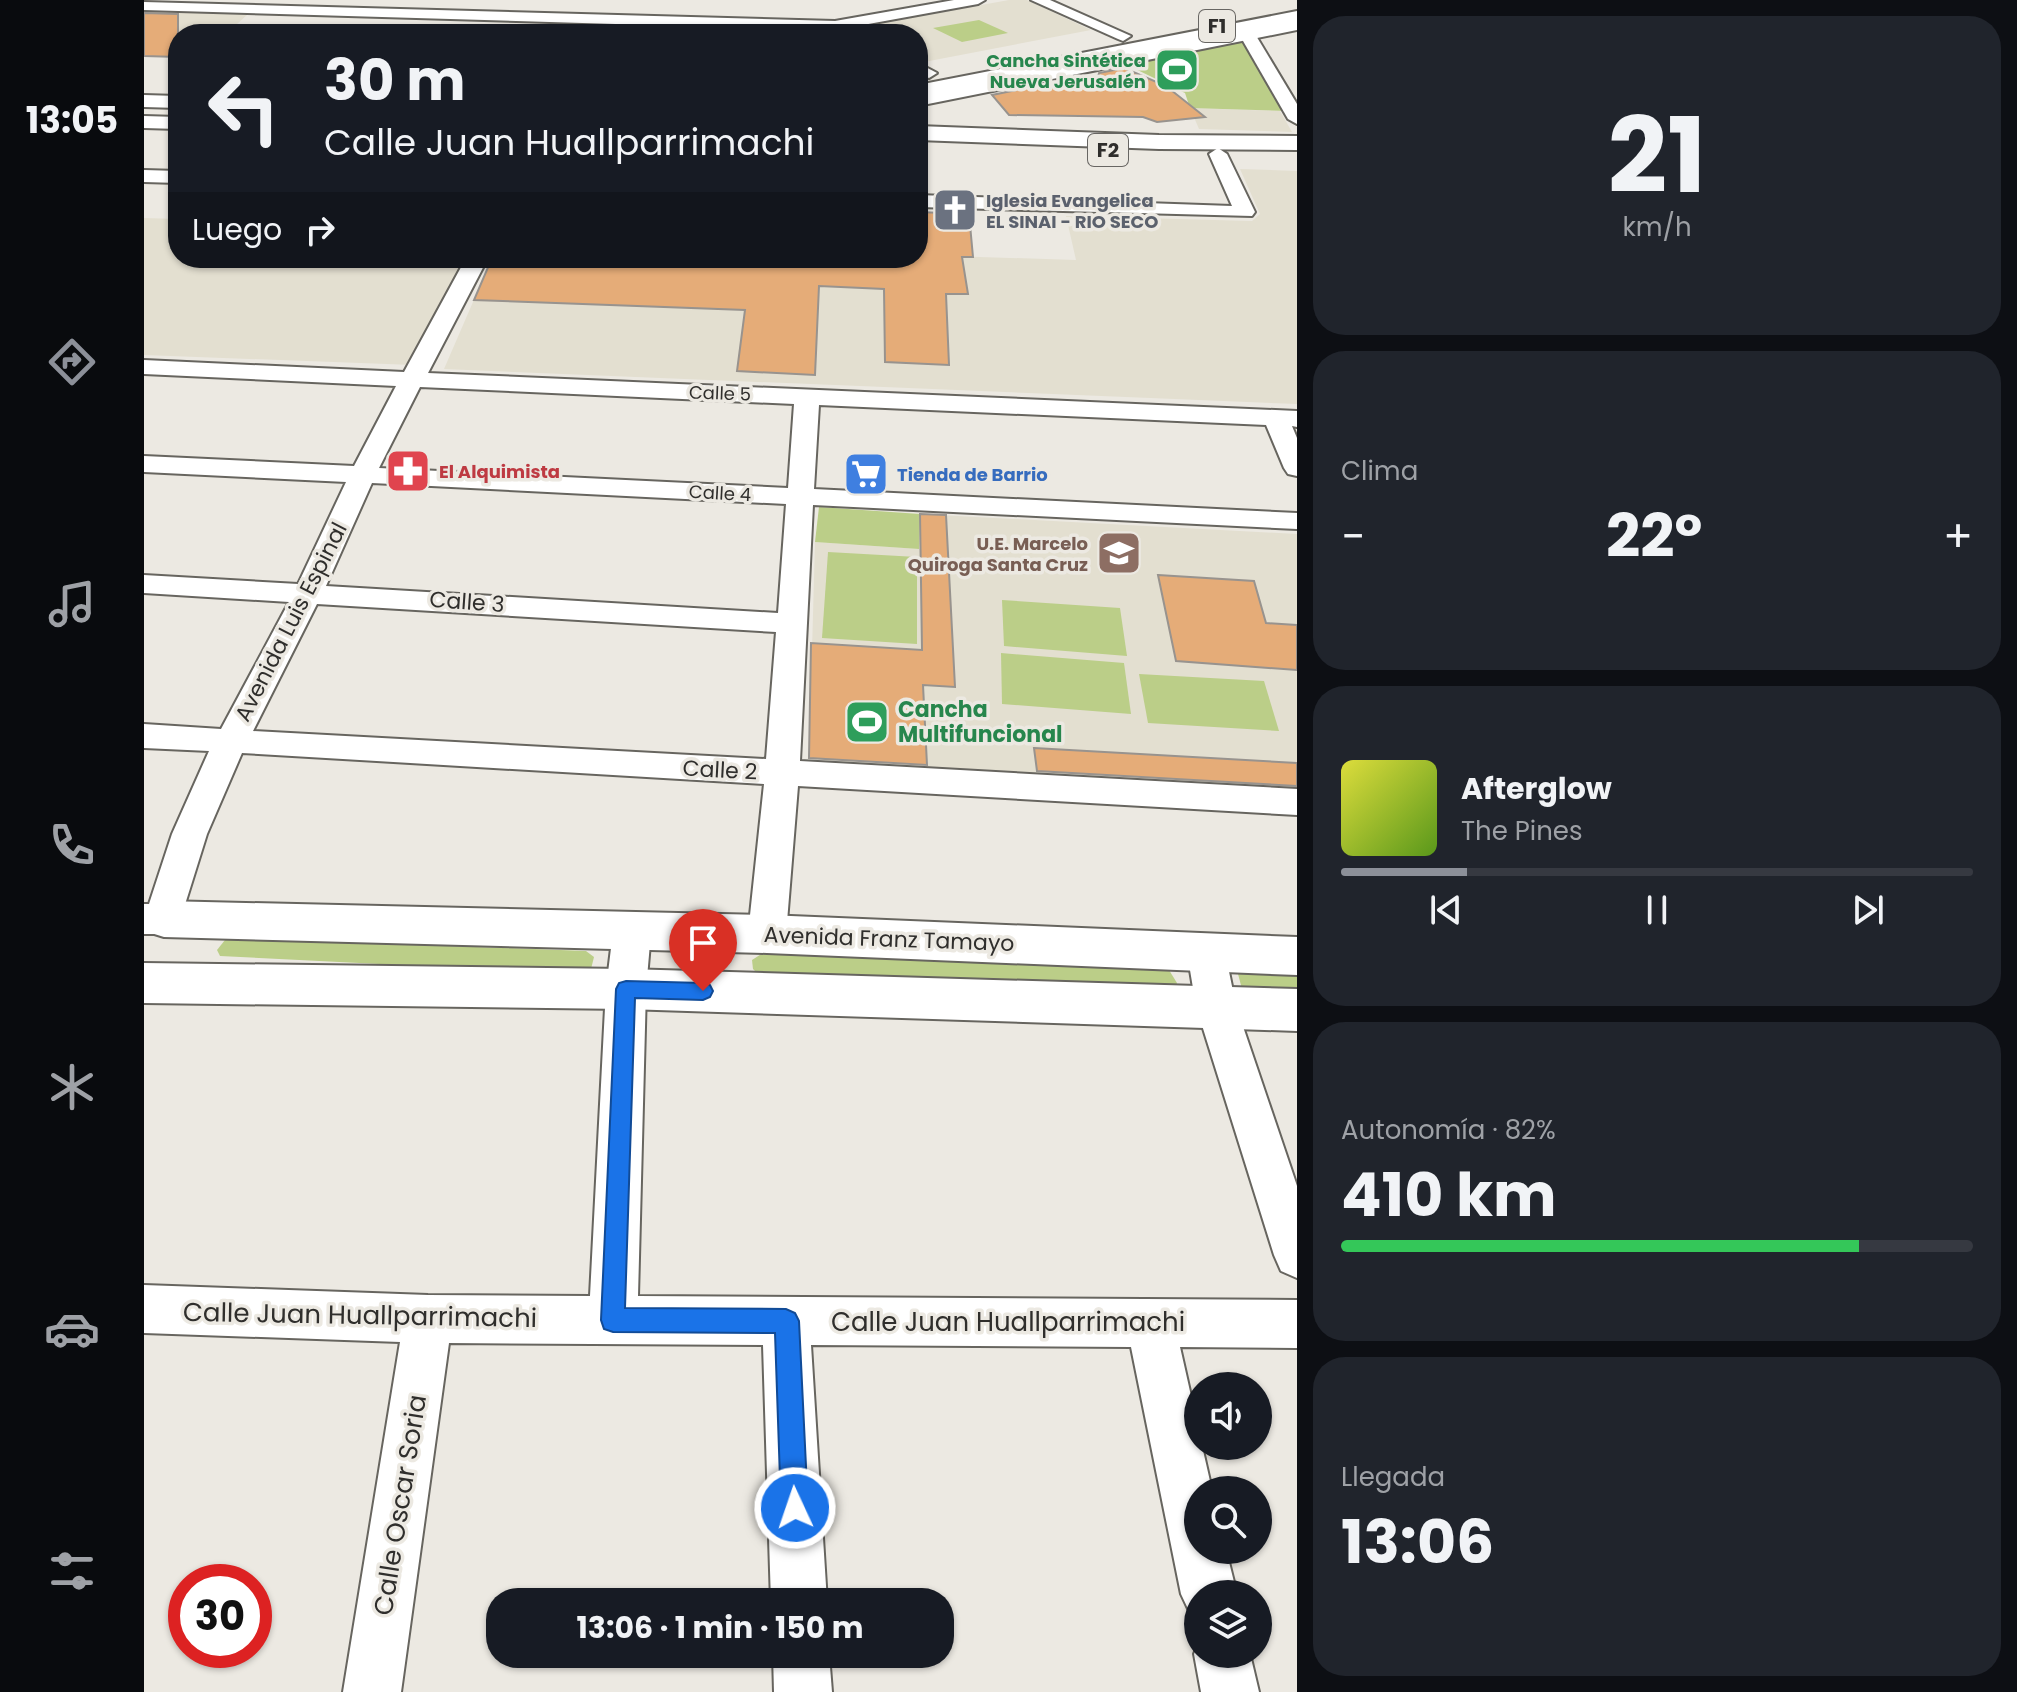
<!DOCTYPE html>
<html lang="es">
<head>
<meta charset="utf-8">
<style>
  body { margin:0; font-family:Poppins,sans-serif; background:#20242c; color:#f1f3f6; height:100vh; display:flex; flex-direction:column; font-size:30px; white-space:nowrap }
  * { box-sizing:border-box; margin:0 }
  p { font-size:26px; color:#9ea1a6 }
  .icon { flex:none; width:44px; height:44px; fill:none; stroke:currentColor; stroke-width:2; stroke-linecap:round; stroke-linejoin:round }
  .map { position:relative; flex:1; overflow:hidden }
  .panel { display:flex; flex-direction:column; gap:16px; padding:16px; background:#0d0f14; width:720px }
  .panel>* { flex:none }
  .hud { position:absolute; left:24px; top:24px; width:760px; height:244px; border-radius:32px; box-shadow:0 2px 6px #0004; background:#171b24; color:#f1f3f6; overflow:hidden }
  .tools { position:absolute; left:1040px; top:1372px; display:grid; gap:16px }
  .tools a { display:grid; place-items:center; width:88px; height:88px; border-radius:50%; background:#171b24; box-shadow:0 2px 6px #0004; font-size:40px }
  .speed { position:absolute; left:24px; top:1564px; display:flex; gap:16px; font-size:40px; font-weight:700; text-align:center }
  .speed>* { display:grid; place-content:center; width:104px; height:104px; border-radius:50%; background:#171b24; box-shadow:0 2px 6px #0004; line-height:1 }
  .speed .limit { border:12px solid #d22; background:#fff; color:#111 }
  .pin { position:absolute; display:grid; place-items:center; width:68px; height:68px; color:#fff; margin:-82px -34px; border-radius:50% 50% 50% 0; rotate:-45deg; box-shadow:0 0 8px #0007 }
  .pin .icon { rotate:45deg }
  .me { position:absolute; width:88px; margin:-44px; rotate:357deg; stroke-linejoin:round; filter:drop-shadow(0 0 6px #0008) }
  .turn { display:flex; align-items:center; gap:28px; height:168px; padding:0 24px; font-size:36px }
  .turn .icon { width:104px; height:104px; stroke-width:2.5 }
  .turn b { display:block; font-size:56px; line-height:68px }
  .then { display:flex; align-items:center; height:76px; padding:0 24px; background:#0003; gap:16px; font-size:30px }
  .big { font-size:60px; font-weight:700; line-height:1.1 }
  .panel .card { flex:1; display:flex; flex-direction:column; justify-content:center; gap:12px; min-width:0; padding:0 28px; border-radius:32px; background:#20242c }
  .panel .dial { align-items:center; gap:0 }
  .dial b { font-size:104px; line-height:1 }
  .song { display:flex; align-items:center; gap:24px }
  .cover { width:96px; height:96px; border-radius:12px; background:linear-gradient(135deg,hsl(60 70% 55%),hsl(90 70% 35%)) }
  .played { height:8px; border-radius:4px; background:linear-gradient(90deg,#8c9099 20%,#363941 20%) }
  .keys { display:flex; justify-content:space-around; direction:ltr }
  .heat { display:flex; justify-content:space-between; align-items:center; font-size:44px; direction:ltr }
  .charge { height:12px; border-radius:6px; background:linear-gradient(90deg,#34c759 82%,#363941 0) }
  .trip { position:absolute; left:342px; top:1588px; width:468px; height:80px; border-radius:32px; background:#171b24; box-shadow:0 2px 6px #0004; font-weight:700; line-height:80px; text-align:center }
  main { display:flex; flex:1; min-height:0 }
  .tabs { display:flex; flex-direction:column; width:144px; justify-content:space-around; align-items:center; background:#090b0e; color:#9ea1a6 }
  .tabs .icon { width:56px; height:56px }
  .tabs .on { color:#8c9099 }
  .tabs b { font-size:36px; color:#f1f3f6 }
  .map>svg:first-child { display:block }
</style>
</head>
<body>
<main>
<nav class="tabs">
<b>13:05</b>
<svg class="icon on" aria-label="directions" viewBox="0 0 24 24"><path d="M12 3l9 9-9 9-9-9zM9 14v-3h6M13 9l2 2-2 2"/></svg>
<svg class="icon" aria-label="music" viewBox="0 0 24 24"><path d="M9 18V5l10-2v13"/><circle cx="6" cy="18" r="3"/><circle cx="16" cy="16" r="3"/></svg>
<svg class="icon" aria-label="phone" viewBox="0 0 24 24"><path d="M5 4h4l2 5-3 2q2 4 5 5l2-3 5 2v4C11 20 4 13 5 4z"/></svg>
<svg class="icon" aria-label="climate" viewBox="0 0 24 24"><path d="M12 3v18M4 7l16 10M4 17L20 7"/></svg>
<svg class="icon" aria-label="car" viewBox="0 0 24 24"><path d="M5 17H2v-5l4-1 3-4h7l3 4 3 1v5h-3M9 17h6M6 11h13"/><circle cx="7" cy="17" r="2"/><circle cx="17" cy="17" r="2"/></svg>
<svg class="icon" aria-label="filters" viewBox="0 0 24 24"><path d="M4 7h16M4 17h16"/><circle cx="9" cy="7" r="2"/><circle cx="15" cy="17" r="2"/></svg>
</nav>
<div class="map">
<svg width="1153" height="1692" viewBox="0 0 1153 1692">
  <rect width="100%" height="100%" fill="#ece9e2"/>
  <g fill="#e3dfd0">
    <path d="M865,0H883L947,30L780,62L774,59V34H722L710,28Z"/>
    <path d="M0,11L104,14L82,34H34L0,56Z"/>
    <path d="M1046,108L1136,111L1148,132L1055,129Z"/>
    <path d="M1096,169L1153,171V404L300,369L348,258H774V255L932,260L922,216L1108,221L1116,214Z"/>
    <path d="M0,218L34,219V258H320L269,365L0,355Z"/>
    <path d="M776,514L1153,534V792L783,770L665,759L671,542L775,549Z"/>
  </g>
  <g fill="#bbce88">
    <path d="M835,20L864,33L818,42L789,28Z"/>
    <path d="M468,24L630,29L632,30L619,34H460Z"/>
    <path d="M1094,40L1104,42L1143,111L1046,108L1041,93L979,63Z"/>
    <path d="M675,507L776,514L775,549L671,542Z"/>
    <path d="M684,552L773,557V644L678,638Z"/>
    <path d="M858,600L976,608L983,656L860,646Z"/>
    <path d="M857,653L980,663L987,714L858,704Z"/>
    <path d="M995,674L1120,681L1135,731L1004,723Z"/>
    <path d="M91,938L442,951L450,957L447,969L437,974L76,956L73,950L81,940Z"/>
    <path d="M622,951L1025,970L1033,983L1031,988L616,976L609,969L608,960Z"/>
    <path d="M1100,971L1153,973V997L1098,989L1094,974Z"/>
  </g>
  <g fill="#e5ac78" stroke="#98938e" stroke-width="2">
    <path d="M0,13L34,14V57L0,56Z"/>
    <path d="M980,68L1022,86L1061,117L1013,122L999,117L865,115L848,95L887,87L953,83L955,73Z"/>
    <path d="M774,212L825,214L829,257H818L824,294H802L805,365L741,362L740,289L675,286L671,375L593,371L601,310L330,300L348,258H774Z"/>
    <path d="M776,514L802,515L811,687L779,685L783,765L665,758L667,643L778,650Z"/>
    <path d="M1014,575L1110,581L1122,623L1153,625V670L1032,661Z"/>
    <path d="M890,748L1153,763V786L893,771Z"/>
  </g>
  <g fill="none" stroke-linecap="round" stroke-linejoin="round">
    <g stroke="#67655f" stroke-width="4">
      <g id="minor">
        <path d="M810,0H841L834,4L708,27L717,34L674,30L0,10V2L691,21Z"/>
        <path d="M887,0H906L987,36L979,41L974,39Z"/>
        <path d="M1103,29L1111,34L1153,104V124L1144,119L1095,34Z"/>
        <path d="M774,63L793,73L785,78L774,74Z"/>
        <path d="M1074,148L1083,154L1111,212L1108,216L774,207V195L1088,206L1065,154Z"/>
        <path d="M0,170L34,171V183L0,182Z"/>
        <path d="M322,258H344L284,373L1153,411V427L1148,426L1153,438V476L1144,474L1140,468L1122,425L675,405L670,489L1153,513V529L669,505L656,761L1153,789V815L654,786L642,934L637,945L623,949L609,945L604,934L620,784L98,753L63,834L33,930L20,934H0V904H5L28,834L65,751L0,748V724L77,729L145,602L0,593V575L154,584L202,482L0,472V456L210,466L252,386L0,374V360L260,372ZM276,387L650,404L644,488L235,468ZM228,483L642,504L634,613L182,586ZM173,604L632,632L622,759L109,731Z"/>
        <path d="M488,917L502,921L507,932L502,989L494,1296L1153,1300V1348L1036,1347L1054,1427V1446H1058L1068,1490H1054V1550H1082L1093,1594H1054V1617L1046,1613L1037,1594L987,1347L667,1345L683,1602H627L619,1345L305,1343L257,1692H199L256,1342L0,1333V1285L284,1295L446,1296L462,989L469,932L474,921Z"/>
        <path d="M1062,936L1076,941L1081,952L1092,1006L1153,1186V1278L1137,1271L1130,1255L1052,1006L1043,952L1048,941Z"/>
        <path d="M1054,1644V1654H1106L1115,1692H1057L1050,1654Z"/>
        <path d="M629,1654H685L688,1692H630Z"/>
      </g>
    </g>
    <g stroke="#67655f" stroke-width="4">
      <g id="major">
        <path d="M1153,18V30L774,106V94Z"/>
        <path d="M0,95L34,96V108L0,107Z"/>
        <path d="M20,901L623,915L1153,937V975L623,953L20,937L4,932L0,913L4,906Z"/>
        <path d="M0,963L482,969L1153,989V1031L482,1009L0,1003Z"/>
      </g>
    </g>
    <g stroke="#67655f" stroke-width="4">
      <g id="highway">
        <path d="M1153,11V21L774,97V85Z"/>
        <path d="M0,116L34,117V129L0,128Z"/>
        <path d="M774,126L1015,135L1153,136V150L1015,149L774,140Z"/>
      </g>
    </g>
    <use href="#minor" fill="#fff" fill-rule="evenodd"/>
    <use href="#major" fill="#fff" fill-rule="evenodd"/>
    <use href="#highway" fill="#fff" fill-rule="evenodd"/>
  </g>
  <path fill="#1a73e8" stroke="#114b97" stroke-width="2" d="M482,981L559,983L566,985L569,991L566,997L559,1000L491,998L481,1308L642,1309L651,1313L655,1321L664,1508L660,1518L651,1522L641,1518L637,1508L631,1333L469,1332L460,1329L457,1320L472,989L475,983Z"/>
  <defs>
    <g id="stadium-square" transform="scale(2.3)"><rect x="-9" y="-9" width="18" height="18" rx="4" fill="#2e9e5b" stroke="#ece9e2"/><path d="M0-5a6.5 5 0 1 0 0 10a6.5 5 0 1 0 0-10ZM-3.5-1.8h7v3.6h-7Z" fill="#fff"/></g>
    <g id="church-square" transform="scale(2.3)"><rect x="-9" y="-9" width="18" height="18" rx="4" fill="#6b7280" stroke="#ece9e2"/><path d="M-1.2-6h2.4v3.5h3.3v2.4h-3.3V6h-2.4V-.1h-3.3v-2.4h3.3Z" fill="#fff"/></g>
    <g id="pharmacy-square" transform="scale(2.3)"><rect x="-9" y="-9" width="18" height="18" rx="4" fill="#e0444e" stroke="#ece9e2"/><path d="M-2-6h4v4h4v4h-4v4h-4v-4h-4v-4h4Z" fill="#fff"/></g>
    <g id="supermarket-square" transform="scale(2.3)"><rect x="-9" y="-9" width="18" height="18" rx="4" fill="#3f7fe0" stroke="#ece9e2"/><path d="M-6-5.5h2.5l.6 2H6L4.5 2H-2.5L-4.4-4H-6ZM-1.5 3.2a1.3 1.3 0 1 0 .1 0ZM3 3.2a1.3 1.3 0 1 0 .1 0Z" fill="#fff"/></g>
    <g id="school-square" transform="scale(2.3)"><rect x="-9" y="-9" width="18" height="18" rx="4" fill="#8d6e63" stroke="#ece9e2"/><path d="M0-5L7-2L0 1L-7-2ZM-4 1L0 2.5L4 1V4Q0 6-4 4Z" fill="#fff"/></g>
  </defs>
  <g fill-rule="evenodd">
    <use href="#stadium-square" x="1033" y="70"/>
    <use href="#church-square" x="811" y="210"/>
    <use href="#pharmacy-square" x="264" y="471"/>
    <use href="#supermarket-square" x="722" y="474"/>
    <use href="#school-square" x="975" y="553"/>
    <use href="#stadium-square" x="723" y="722"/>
  </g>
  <g text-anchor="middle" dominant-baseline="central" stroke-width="7" stroke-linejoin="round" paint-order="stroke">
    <g font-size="18" font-weight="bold" fill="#27864d" stroke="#ece9e2" text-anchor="end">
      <text x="1002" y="60">Cancha Sintética<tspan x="1002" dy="21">Nueva Jerusalén</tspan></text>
    </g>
    <g font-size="18" font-weight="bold" fill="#5b616d" stroke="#ece9e2" text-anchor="start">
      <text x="842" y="200">Iglesia Evangelica<tspan x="842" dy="21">EL SINAI - RIO SECO</tspan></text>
    </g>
    <g font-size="18" fill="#2f2e2c" stroke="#ece9e2">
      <text transform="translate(576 393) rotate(2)">Calle 5</text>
      <text transform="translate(576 493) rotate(3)">Calle 4</text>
    </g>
    <g font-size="18" font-weight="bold" fill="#be3a42" stroke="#ece9e2" text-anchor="start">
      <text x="295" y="471">El Alquimista</text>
    </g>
    <g font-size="18" font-weight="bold" fill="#366cbe" stroke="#ece9e2" text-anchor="start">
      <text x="753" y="474">Tienda de Barrio</text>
    </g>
    <g font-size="18" font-weight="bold" fill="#785e54" stroke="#ece9e2" text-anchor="end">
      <text x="944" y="543">U.E. Marcelo<tspan x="944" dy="21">Quiroga Santa Cruz</tspan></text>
    </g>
    <g fill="#ece9e2" stroke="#686663" stroke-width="2">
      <rect x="1055" y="10" width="36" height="32" rx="6"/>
      <rect x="944" y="134" width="40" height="32" rx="6"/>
    </g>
    <g font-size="20" font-weight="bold" fill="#2f2e2c">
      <text x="1073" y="26">F1</text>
      <text x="964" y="150">F2</text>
    </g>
    <g font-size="22" fill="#2f2e2c" stroke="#ece9e2">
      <text transform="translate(323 602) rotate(4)">Calle 3</text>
      <text transform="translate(147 622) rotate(-63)">Avenida Luis Espinal</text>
      <text transform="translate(576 770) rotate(3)">Calle 2</text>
      <text transform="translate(745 939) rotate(2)">Avenida Franz Tamayo</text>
    </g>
    <g font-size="22" font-weight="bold" fill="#27864d" stroke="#ece9e2" text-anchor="start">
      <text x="754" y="709">Cancha<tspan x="754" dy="25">Multifuncional</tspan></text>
    </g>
    <g font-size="26" fill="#2f2e2c" stroke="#ece9e2">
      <text transform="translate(216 1315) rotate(1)">Calle Juan Huallparrimachi</text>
      <text x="864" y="1322">Calle Juan Huallparrimachi</text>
      <text transform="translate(256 1505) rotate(-81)">Calle Oscar Soria</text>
    </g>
  </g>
</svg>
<div class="tools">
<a><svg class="icon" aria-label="sound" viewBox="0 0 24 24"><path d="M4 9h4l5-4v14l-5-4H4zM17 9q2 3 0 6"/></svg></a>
<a><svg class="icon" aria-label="search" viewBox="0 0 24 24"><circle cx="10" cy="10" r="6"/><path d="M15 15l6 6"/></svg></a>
<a><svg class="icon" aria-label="layers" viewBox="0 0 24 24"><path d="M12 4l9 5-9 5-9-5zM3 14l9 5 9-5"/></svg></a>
</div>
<div class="speed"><div class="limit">30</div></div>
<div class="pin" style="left:559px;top:991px;background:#d93025"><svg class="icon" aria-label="arrive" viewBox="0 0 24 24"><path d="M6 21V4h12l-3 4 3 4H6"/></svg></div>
<svg class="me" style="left:651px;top:1508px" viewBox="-20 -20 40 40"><circle r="17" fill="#1a73e8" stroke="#fff" stroke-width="3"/><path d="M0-11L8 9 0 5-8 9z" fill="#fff"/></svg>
<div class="trip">13:06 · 1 min · 150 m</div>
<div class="hud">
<div class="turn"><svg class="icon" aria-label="left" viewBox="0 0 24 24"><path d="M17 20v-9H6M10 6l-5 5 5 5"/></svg><div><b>30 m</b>Calle Juan Huallparrimachi</div></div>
<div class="then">Luego<svg class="icon" aria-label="right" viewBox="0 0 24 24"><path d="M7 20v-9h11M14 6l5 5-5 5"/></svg></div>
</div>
</div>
<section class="panel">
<div class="card dial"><b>21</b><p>km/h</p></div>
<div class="card"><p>Clima</p>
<div class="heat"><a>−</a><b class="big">22°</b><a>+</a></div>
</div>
<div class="card">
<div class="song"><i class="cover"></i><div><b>Afterglow</b><p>The Pines</p></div></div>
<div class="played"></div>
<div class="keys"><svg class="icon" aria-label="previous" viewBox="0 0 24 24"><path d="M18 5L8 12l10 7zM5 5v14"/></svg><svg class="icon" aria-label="pause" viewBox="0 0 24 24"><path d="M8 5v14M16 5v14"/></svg><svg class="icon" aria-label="next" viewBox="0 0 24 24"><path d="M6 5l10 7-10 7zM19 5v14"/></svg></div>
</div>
<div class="card"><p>Autonomía · 82%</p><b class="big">410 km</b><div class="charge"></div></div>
<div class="card"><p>Llegada</p><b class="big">13:06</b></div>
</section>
</main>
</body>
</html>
